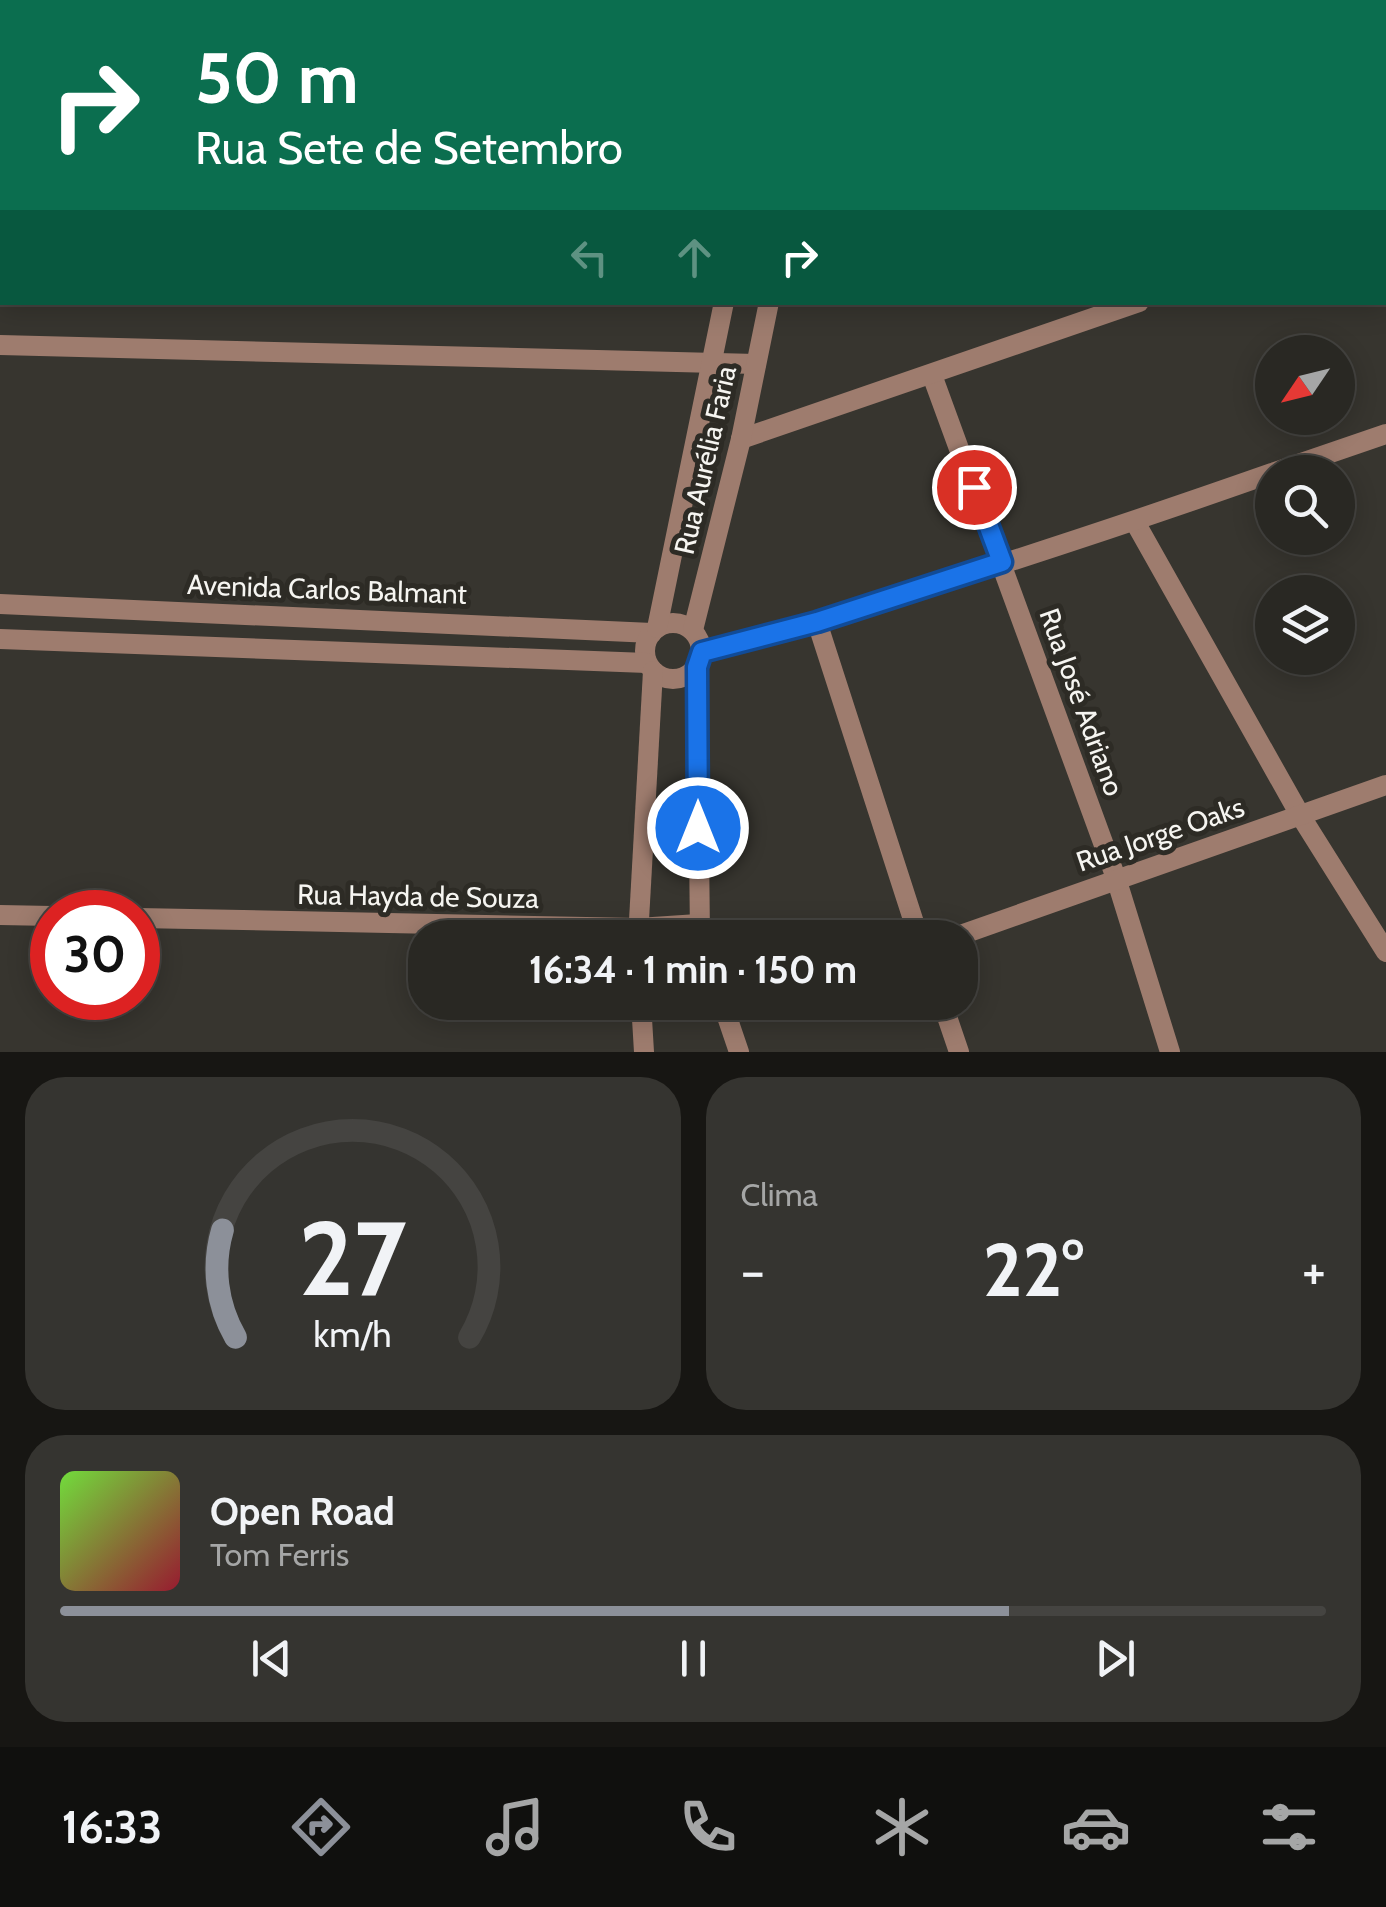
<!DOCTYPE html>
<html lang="pt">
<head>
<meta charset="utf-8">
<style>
  body { margin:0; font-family:Cabin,sans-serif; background:#353430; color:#f1f3f6; height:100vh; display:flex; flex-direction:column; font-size:38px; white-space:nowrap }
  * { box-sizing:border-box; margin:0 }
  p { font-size:32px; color:#a5a6a6 }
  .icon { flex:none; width:55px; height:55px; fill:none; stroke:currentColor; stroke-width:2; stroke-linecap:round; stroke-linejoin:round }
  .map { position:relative; height:1052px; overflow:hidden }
  .sheet { display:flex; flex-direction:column; gap:25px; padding:25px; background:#171613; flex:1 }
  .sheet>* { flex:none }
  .guide { position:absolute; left:0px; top:0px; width:1388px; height:305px; box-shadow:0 5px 25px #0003,0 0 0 2px #454441; background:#0b6e4f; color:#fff; overflow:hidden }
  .needle { width:65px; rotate:235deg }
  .tools { position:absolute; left:1255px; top:335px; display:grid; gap:20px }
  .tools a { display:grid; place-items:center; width:100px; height:100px; border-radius:50%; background:#292823; box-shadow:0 5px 25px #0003,0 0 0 2px #454441; font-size:50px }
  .speed { position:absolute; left:30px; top:890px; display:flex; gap:20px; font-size:50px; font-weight:700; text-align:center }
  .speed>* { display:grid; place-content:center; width:130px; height:130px; border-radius:50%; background:#292823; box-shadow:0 5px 25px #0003,0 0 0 2px #454441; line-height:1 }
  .speed .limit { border:15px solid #d22; background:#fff; color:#111 }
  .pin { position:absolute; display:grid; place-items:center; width:85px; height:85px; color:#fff; margin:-42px; border:5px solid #fff; border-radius:50%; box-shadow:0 2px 10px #0007 }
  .me { position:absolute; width:110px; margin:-55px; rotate:0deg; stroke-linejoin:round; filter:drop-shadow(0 0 8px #0008) }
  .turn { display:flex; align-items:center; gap:35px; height:210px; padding:0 30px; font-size:45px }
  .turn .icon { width:130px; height:130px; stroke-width:2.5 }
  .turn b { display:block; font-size:70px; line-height:85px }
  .lanes { display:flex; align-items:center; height:95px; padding:0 30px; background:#0003; justify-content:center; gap:50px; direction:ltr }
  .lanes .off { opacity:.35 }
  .big { font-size:75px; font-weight:800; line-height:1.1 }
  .sheet .card { flex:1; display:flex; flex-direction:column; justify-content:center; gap:15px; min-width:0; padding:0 35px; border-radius:40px; background:#353430 }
  .sheet .dial { align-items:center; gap:0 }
  .dial svg { height:260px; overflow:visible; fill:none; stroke:#454441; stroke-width:7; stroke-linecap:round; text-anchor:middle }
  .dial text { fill:#f1f3f6; stroke:none }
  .song { display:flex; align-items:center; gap:30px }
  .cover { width:120px; height:120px; border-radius:15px; background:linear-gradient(135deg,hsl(100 70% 55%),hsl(350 70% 35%)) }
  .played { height:10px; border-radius:5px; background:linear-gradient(90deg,#8c9099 75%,#454441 75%) }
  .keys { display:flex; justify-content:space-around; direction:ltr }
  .heat { display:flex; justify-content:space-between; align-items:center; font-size:55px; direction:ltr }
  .sheet .tiles { flex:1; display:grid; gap:25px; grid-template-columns:1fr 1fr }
  .card:last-child { grid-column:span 2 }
  .trip { position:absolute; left:408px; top:920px; width:570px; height:100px; border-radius:40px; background:#292823; box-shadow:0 5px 25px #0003,0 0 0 2px #454441; font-weight:800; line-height:100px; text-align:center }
  .tab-bar { display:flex; height:160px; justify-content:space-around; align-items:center; background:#10100e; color:#a5a6a6 }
  .tab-bar .icon { width:70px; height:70px }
  .tab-bar .active { color:#8c9099 }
  .tab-bar b { font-size:45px; color:#f1f3f6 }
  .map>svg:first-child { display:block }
</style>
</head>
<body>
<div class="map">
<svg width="1386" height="1052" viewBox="0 0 1386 1052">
  <rect width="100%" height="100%" fill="#37352f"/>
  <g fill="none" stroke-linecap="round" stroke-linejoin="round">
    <g stroke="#566370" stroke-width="8">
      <path d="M321,0L326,2"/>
      <path d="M1385,79H1386"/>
    </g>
    <g stroke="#9e7c6e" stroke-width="20">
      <path d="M414,0L421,2"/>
      <path d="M1137,0L1143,2"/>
      <path d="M550,2L551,0"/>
      <path d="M585,2L586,0"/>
      <path d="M0,61H2"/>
      <path d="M1385,250L1386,252"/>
      <path d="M0,345L756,364"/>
      <path d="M932,375L1116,878L1170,1052"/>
      <path d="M741,439L1139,302"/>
      <path d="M1275,472L1386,434"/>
      <path d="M1135,522L1300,815L1386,952"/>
      <path d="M0,604L652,633"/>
      <path d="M817,622L919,938"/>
      <circle cx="673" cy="651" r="28"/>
      <path d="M657,628L724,302"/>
      <path d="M693,630L741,439L769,302"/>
      <path d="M0,639L647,663"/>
      <path d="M702,653C895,601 1084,539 1272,473"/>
      <path d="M697,667L700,936"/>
      <path d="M0,915L52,916"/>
      <path d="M138,918L638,928L698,924"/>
      <path d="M638,938L653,671"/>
      <path d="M952,938L1386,785"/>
      <path d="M641,1002L644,1052"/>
      <path d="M722,1002L739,1052"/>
      <path d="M942,1002L959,1052"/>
      <path d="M727,1016L766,1002"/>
    </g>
  </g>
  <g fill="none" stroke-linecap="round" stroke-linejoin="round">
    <g stroke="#114b97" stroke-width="25">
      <path id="route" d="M698,828L697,667L702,652L817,622L1002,562L974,487"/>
    </g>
    <use href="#route" stroke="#1a73e8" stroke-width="18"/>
  </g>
  <g text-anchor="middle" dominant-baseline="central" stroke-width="10" stroke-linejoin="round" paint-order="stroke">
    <g font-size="28" fill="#f6f5f1" stroke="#2d2b25">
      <text transform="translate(705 460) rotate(-77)">Rua Aurélia Faria</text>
      <text transform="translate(327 589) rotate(2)">Avenida Carlos Balmant</text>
      <text transform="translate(1082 702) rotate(70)">Rua José Adriano</text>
      <text transform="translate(1160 834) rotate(-19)">Rua Jorge Oaks</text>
      <text transform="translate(418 896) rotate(1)">Rua Hayda de Souza</text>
    </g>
  </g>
</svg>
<div class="tools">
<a><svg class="needle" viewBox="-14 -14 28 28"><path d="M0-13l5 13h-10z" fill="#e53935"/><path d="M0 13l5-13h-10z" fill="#a5a6a6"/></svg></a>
<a><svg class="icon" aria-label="search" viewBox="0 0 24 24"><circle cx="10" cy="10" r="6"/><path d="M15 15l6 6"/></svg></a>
<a><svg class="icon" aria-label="layers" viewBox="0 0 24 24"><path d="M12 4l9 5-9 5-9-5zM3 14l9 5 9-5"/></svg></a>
</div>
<div class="speed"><div class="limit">30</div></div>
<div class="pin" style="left:974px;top:487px;background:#d93025"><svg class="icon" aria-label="arrive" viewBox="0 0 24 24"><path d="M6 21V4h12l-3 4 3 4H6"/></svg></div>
<svg class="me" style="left:698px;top:828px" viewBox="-20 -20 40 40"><circle r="17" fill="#1a73e8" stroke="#fff" stroke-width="3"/><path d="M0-11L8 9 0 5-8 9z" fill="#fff"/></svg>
<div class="trip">16:34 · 1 min · 150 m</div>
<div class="guide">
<div class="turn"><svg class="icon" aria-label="right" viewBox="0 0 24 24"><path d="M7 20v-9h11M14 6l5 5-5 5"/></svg><div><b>50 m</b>Rua Sete de Setembro</div></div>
<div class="lanes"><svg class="icon off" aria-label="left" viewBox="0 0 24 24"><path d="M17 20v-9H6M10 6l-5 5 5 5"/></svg><svg class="icon off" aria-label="ahead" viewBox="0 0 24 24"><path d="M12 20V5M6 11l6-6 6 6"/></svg><svg class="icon" aria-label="right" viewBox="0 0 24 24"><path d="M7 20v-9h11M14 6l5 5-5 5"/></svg></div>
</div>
</div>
<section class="sheet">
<div class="tiles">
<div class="card dial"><svg viewBox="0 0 100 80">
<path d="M14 69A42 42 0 1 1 86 69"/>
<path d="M14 69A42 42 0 0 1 10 36" stroke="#8c9099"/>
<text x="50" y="56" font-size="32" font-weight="700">27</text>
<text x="50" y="72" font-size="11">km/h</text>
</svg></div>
<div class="card"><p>Clima</p>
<div class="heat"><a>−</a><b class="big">22°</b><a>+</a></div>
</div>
<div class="card">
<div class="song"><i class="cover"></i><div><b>Open Road</b><p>Tom Ferris</p></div></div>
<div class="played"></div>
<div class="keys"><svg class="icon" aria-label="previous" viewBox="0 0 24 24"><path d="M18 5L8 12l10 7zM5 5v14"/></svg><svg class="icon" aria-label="pause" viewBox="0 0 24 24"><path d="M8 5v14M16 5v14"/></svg><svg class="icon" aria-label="next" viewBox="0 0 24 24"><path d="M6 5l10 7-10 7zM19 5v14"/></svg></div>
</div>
</div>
</section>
<nav class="tab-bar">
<b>16:33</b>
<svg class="icon active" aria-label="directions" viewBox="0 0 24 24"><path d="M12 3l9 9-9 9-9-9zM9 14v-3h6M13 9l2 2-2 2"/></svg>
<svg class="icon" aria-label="music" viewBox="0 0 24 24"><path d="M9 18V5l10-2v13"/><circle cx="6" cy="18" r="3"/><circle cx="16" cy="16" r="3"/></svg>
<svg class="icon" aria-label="phone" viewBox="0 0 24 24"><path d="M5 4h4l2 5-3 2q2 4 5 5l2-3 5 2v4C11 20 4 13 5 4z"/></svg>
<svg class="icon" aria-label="climate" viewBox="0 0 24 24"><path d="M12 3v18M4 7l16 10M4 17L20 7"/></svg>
<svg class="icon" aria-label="car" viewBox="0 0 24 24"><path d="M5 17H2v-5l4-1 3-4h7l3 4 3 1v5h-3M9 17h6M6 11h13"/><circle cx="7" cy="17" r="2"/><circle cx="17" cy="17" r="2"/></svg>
<svg class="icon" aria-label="filters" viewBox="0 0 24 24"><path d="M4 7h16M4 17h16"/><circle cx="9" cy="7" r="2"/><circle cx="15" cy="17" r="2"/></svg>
</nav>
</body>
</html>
